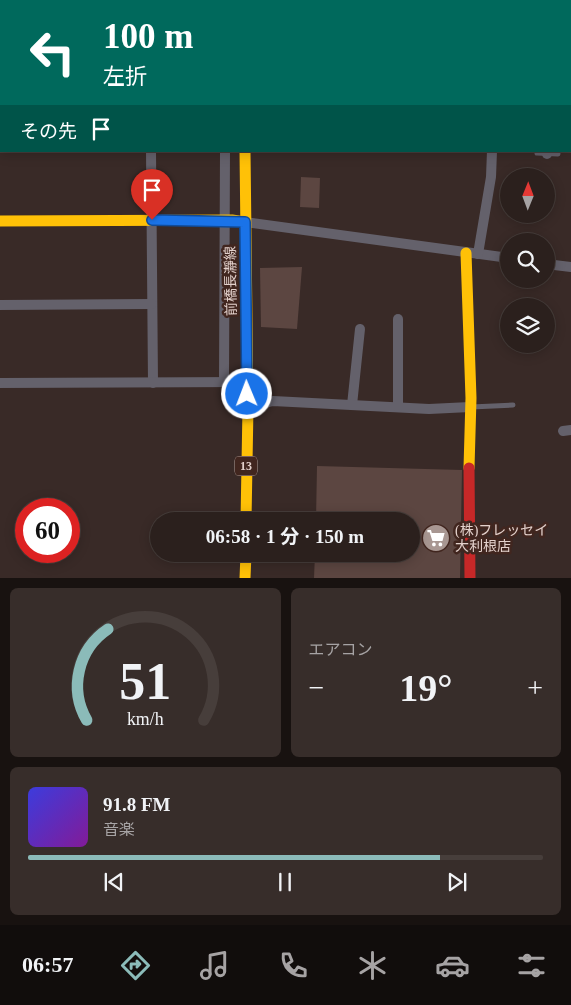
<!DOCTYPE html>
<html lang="ja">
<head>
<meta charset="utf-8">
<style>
  body { margin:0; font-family:"Times New Roman","Noto Sans JP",serif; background:#372d2a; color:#f1f3f6; height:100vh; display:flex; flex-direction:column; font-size:19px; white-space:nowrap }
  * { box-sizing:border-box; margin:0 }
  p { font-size:16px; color:#a6a3a4 }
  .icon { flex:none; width:28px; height:28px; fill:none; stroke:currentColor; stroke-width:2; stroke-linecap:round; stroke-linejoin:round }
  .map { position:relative; height:578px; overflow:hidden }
  .sheet { display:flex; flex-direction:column; gap:10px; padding:10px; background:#181210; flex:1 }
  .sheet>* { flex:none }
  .banner { position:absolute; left:0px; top:0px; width:571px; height:152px; box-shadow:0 2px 12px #0003,0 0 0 1px #473e3b; background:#00695c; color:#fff; overflow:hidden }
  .needle { width:32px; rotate:1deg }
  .buttons { position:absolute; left:500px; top:168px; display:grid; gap:10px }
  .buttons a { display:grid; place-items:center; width:55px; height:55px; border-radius:50%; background:#2b201d; box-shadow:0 2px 12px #0003,0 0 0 1px #473e3b; font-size:25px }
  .speed { position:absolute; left:15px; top:498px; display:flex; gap:10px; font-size:25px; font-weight:700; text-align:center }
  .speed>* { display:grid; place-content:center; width:65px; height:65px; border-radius:50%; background:#2b201d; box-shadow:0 2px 12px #0003,0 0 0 1px #473e3b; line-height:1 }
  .speed .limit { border:8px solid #d22; background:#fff; color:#111 }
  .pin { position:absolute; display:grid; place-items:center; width:42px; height:42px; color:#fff; margin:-51px -21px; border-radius:50% 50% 50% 0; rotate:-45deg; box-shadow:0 0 5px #0007 }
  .pin .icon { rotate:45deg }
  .me { position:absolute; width:55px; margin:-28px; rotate:359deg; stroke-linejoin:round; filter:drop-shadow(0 0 4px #0008) }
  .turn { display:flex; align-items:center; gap:18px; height:105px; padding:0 20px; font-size:22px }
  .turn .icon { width:65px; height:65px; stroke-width:2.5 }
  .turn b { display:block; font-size:35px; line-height:42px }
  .then { display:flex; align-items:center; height:48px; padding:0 20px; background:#0003; gap:10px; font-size:19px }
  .big { font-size:38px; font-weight:700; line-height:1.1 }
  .sheet .card { flex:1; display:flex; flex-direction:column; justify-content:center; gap:8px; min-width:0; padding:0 18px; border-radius:8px; background:#372d2a }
  .sheet .dial { align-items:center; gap:0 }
  .dial svg { height:130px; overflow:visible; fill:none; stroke:#473e3b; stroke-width:7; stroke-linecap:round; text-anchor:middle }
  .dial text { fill:#f1f3f6; stroke:none }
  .song { display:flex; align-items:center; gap:15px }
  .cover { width:60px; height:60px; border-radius:8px; background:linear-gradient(135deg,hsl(240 70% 55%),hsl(290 70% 35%)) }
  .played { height:5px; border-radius:2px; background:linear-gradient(90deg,#8bbbb9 80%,#473e3b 80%) }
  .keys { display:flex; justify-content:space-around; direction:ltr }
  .heat { display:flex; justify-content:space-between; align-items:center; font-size:28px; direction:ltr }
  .sheet .tiles { flex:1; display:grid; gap:10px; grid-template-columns:1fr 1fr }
  .card:last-child { grid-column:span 2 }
  .trip { position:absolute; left:150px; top:512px; width:270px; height:50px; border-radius:25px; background:#2b201d; box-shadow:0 2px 12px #0003,0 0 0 1px #473e3b; font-weight:700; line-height:50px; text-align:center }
  .tabs { display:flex; height:80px; justify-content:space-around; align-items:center; background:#110d0c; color:#a6a3a4 }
  .tabs .icon { width:35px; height:35px }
  .tabs .selected { color:#8bbbb9 }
  .tabs b { font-size:22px; color:#f1f3f6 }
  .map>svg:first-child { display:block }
</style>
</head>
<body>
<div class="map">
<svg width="571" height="578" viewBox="0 0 571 578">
  <rect width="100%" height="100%" fill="#392a27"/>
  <g fill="#5c4641">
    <path d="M301,177L320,178L319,208L300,207Z"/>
    <path d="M302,267L297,329L261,327L260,268Z"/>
    <path d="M317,466L462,470L460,578H314L315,554H411V521H316Z"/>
  </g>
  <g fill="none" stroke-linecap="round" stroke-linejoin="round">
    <g stroke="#64616b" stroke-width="5">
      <path d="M537,153L558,154"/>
      <path d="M471,407L513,405"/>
    </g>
    <g stroke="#64616b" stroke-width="10">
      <path d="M151,0V1"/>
      <path d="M570,28H571"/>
      <path d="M0,70H1"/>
      <path d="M0,144H1"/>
      <path d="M151,151L153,383"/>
      <path d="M547,154V151"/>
      <path d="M245,222L509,258"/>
      <path d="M478,254L491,177L492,151"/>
      <path d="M546,264L571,267"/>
      <path d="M0,305L152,304"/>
      <path d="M224,382L225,151"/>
      <path d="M0,383L247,382"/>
      <path d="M352,405L360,329"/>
      <path d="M248,407L273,401L429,409L470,407"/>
      <path d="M398,407V319"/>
      <path d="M563,431L571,430"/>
    </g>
    <g stroke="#ffc107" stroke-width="11">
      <path d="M245,151L248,407L246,521"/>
      <path d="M0,221L232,220L245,222"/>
      <path d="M466,253L471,398L469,468"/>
      <path d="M245,578L246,554"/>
    </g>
    <g stroke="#c62828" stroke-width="11">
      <path d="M246,0V1"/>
      <path d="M469,468L470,578"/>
    </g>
  </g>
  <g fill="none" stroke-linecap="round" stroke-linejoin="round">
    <g stroke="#114b97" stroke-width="12">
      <path id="route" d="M152,220L245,222L247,394"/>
    </g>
    <use href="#route" stroke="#1a73e8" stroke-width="9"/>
  </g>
  <defs>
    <g id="supermarket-disc" transform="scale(1.4375)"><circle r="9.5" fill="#a89792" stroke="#41261f"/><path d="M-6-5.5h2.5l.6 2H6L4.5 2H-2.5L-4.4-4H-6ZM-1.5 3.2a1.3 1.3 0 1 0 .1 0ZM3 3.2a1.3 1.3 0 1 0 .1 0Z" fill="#fff"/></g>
  </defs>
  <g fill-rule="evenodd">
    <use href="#supermarket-disc" x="436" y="538"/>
  </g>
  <g text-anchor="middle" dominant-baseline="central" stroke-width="5" stroke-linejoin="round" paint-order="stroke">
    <rect fill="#41261f" stroke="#b29e98" stroke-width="1" x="235" y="456.5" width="22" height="19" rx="4"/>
    <g font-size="12" font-weight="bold" fill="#e3d1cc">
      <text x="246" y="466">13</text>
    </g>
    <g font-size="14" fill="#e3d1cc" stroke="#41261f">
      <text transform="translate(231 281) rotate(-91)">前橋長瀞線</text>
    </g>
    <g font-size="14" fill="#e3d1cc" stroke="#41261f" text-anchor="start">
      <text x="455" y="530">(株)フレッセイ<tspan x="455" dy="16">大利根店</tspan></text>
    </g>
  </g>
</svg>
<div class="buttons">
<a><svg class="needle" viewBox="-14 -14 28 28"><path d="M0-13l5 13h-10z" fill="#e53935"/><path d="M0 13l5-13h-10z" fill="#a6a3a4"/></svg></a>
<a><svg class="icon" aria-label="search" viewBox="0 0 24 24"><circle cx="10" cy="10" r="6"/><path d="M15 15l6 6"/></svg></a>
<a><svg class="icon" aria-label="layers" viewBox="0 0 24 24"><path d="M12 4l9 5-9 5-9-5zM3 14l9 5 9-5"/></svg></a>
</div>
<div class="speed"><div class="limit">60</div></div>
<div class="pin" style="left:152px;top:220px;background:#d93025"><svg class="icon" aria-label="arrive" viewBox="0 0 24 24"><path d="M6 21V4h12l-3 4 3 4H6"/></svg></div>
<svg class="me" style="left:247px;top:394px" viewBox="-20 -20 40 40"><circle r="17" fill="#1a73e8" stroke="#fff" stroke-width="3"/><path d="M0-11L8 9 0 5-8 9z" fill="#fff"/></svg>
<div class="trip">06:58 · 1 分 · 150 m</div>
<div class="banner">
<div class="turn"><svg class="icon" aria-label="left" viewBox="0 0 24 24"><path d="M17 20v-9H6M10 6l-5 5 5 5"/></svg><div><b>100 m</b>左折</div></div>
<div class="then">その先<svg class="icon" aria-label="arrive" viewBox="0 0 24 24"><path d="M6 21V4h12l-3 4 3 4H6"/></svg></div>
</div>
</div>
<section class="sheet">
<div class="tiles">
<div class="card dial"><svg viewBox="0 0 100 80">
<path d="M14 69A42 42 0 1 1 86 69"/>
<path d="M14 69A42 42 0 0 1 27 13" stroke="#8bbbb9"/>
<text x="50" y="56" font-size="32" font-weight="700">51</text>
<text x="50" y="72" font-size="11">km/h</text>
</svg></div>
<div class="card"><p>エアコン</p>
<div class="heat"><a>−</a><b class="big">19°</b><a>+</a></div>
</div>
<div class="card">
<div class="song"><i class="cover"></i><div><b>91.8 FM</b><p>音楽</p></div></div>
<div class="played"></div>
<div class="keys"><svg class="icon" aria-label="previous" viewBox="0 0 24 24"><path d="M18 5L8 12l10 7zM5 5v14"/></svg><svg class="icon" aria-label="pause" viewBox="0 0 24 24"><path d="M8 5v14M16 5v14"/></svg><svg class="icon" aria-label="next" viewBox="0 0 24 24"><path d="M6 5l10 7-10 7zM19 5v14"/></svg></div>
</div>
</div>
</section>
<nav class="tabs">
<b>06:57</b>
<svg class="icon selected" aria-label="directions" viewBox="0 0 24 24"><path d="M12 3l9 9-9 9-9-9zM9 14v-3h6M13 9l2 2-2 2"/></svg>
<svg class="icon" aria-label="music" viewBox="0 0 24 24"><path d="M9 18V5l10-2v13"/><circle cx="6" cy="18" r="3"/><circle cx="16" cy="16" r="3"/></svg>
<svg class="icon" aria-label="phone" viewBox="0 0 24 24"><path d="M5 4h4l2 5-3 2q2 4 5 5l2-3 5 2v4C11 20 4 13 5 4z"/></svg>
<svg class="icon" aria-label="climate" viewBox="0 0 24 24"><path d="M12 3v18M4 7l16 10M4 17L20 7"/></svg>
<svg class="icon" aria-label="car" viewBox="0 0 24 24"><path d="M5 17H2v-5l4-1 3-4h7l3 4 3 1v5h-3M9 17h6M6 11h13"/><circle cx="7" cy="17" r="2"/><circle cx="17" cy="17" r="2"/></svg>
<svg class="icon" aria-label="filters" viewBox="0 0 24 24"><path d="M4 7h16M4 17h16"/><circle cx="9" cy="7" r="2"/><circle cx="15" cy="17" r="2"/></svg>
</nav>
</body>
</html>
